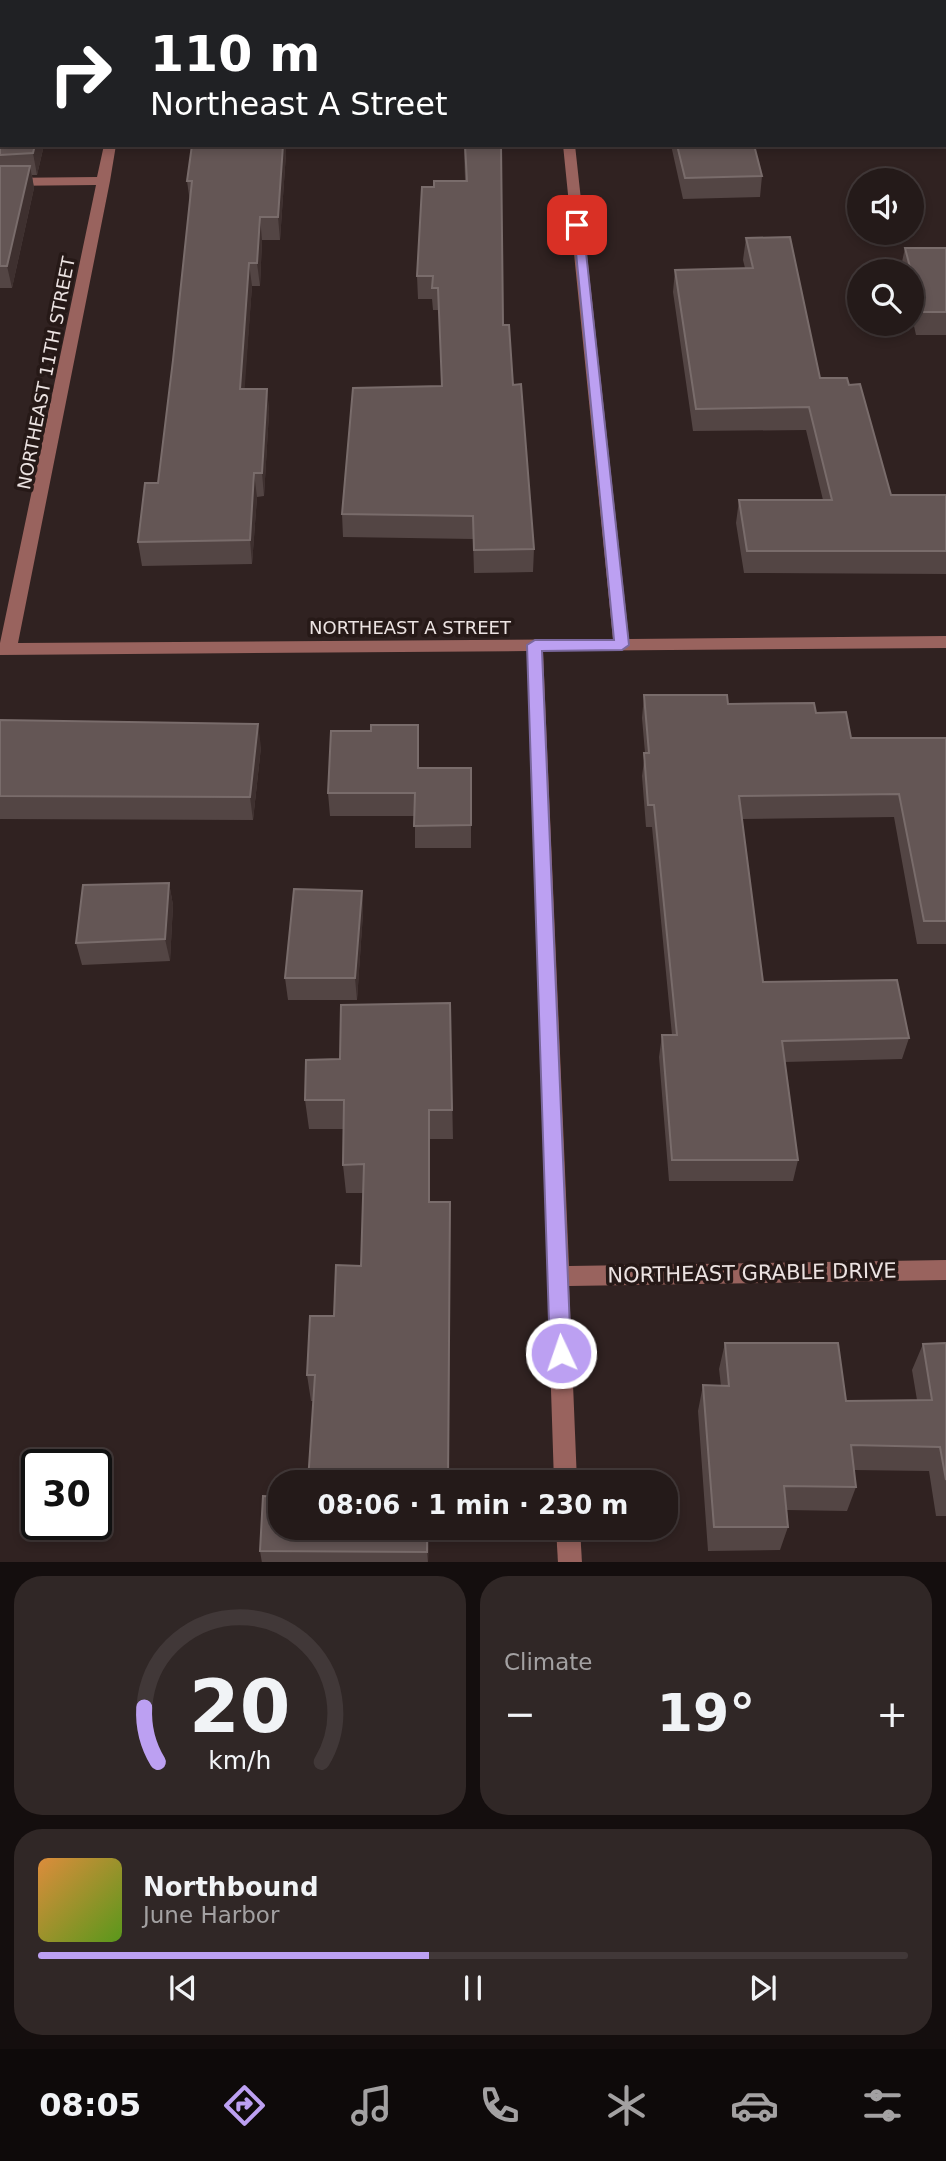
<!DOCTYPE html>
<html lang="en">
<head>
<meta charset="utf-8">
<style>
  body { margin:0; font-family:"DejaVu Sans",sans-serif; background:#302726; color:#f1f3f6; height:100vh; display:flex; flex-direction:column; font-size:26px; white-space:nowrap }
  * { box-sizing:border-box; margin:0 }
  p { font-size:23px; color:#a3a1a2 }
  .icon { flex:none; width:38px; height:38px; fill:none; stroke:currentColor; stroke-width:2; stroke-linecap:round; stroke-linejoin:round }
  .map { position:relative; height:1562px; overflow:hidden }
  .details { display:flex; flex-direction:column; gap:14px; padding:14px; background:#140e0e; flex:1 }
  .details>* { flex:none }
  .banner { position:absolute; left:0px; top:0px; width:947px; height:147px; box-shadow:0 4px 10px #0003,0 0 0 2px #413838; background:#202124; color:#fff; overflow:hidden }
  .buttons { position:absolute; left:847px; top:168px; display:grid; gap:14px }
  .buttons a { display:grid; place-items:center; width:77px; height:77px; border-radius:50%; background:#241a19; box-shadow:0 4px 10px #0003,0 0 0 2px #413838; font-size:35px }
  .speed { position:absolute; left:21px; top:1449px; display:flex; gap:14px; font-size:35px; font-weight:700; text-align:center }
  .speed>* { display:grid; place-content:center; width:91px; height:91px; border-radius:50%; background:#241a19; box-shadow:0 4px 10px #0003,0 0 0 2px #413838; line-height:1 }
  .speed .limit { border:4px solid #111; border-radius:10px; background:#fff; color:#111 }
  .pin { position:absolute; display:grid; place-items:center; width:60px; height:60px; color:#fff; margin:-30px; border-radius:14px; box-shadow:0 4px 10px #0006 }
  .me { position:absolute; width:77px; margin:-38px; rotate:357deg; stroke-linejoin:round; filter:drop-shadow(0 0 5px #0008) }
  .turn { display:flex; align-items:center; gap:24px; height:147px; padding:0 35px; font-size:32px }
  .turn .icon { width:91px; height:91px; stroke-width:2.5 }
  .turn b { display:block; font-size:49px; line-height:60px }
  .big { font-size:52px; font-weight:700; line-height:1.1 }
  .details .widget { flex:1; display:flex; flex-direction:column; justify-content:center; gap:10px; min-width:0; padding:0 24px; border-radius:28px; background:#302726 }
  .details .dial { align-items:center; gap:0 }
  .dial svg { height:182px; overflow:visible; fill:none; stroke:#413838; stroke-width:7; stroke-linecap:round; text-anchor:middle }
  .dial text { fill:#f1f3f6; stroke:none }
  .song { display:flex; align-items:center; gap:21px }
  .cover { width:84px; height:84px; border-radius:10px; background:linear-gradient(135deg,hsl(30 70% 55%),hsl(90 70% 35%)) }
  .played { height:7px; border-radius:4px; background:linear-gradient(90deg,#bca0f2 45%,#413838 45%) }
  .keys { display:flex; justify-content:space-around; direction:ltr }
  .heat { display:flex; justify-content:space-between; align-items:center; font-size:38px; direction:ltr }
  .details .tiles { flex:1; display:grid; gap:14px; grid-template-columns:1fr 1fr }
  .widget:last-child { grid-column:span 2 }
  .trip { position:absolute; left:268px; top:1470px; width:410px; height:70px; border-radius:28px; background:#241a19; box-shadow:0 4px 10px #0003,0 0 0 2px #413838; font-weight:700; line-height:70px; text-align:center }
  .tabs { display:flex; height:112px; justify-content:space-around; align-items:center; background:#0e0a0a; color:#a3a1a2 }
  .tabs .icon { width:49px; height:49px }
  .tabs .selected { color:#bca0f2 }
  .tabs b { font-size:32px; color:#f1f3f6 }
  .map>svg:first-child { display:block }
</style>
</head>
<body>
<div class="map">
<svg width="946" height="1563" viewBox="0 0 946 1563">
  <rect width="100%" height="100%" fill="#302221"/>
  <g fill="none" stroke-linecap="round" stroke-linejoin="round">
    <g fill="#99635e" fill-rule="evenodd">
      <path d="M130,0H142L129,2Z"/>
      <rect x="547" y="0" width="12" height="2"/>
      <path d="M104,145H116L110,181L18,643L613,639L563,145H575L629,639L946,636V648L543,651L569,1266L946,1260V1280L569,1286L577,1482H554L527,651L0,655V643L96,185L0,186V178L97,177Z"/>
      <path d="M556,1528H580L582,1563H558Z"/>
    </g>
  </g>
  <g fill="#534544">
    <path d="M0,0H66L2,145H44L37,175H32L34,188L12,288H0Z"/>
    <path d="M192,145H285L286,153L280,240H262L260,286H252L244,389H267L269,412L264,496L257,497L252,564L142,566L138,542L158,483L173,360L190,202L187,181Z"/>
    <path d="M464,145H501L503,325L513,385L534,549L533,572L474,573L473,539L343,537L342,514L442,386L439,310H433L432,299H418L417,276L434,187L465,181Z"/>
    <path d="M671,145H754L762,176L760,197L683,199Z"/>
    <path d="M746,238L820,378L849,385L891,495H946V574L744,573L736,523L739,500H823L806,430L693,431L673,292L675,270L745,268L743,260Z"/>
    <path d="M905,248H946V335H916L912,317V271H900Z"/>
    <path d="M644,695L816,713L851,738H946V944H917L894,817L742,819L763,982L909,1038L902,1059L785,1062L798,1160L793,1181H669L659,1057L662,1035H672L652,827H646L642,776L645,753L642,718Z"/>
    <path d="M0,720L261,747L253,820L0,819Z"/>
    <path d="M419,748V768H471V848H415V816H330L328,793Z"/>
    <path d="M169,883L173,905L170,961L82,965L76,943Z"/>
    <path d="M362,891L363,913L357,1000H288L285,978Z"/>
    <path d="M450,1003L453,1139H430V1202L450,1230L449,1482H308L313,1401H311L307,1375L334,1316L361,1266L363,1193H346L343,1165L344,1129H309L305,1100L340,1059Z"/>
    <path d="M725,1343L846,1401L917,1400L912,1370L923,1344L946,1343V1516H936L929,1471L854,1470L856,1487L847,1511L787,1510L788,1527L780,1550L708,1551L698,1411L703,1385L721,1386L719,1369Z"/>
    <path d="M280,1528H429L428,1563H262L260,1551Z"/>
  </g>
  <g fill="#3e302f">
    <path d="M35,145H44L37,175L33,153Z"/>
    <path d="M283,145H285L286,153L280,240L278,217Z"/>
    <path d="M30,166L34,188L12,288L7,266Z"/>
    <path d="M260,217L262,240L260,286L257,263Z"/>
    <path d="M249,263L252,286L243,413L240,389Z"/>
    <path d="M267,389L269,412L264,496L262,473Z"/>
    <path d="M254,473L257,497L252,564L250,540Z"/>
    <path d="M258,724L261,747L253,820L250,797Z"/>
    <path d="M169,883L173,905L170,961L165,939Z"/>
    <path d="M362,891L363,913L357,1000L355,978Z"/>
    <path d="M429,1110L430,1139V1230L429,1202Z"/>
    <path d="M450,1202L449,1482H448Z"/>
    <path d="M427,1528H429L428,1563L427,1552Z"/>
  </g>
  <g fill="#645655" stroke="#796c6b" stroke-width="2">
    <path d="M0,0H62V2H2V145H35L33,153L0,155Z"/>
    <rect x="199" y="0" width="146" height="2"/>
    <path d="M419,0H488V2H418Z"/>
    <path d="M653,0H920L921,2H653Z"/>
    <path d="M192,145H283L278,217H260L257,263H249L240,389H267L262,473H254L250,540L138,542L145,483H158L173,360L192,181H187Z"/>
    <path d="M465,145H501L503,325H509L513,385L521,384L534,549L474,550L473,516L342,514L353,388L442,386L438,288H432L433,276H417L422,187H434V181H467Z"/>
    <path d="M677,145H754L762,176L685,178Z"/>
    <path d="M0,166H30L7,266H0Z"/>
    <path d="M790,237L820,378H847L849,385L860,384L891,495H946V551H747L739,500H832L809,407L696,409L675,270L753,268L746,238Z"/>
    <path d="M905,248H946V312H921L912,276V271H911Z"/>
    <path d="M644,695H727L728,704L814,703L816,713L846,712L851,738H946V921H924L899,794L739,796L763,982L897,980L909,1038L782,1041L798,1160H672L662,1035H677L654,805H648L644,753H649Z"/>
    <path d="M0,720L258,724L250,797L0,796Z"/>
    <path d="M371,725H418V768H471V825L414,826L415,793H328L331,731H371Z"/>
    <path d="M169,883L165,939L76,943L83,885Z"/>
    <path d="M294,889L362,891L355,978H285Z"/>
    <path d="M450,1003L452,1110H429V1202H450L448,1482H308L315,1375H307L310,1316H334L336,1265L361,1266L364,1164L343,1165L344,1100H305L306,1060L340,1059L341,1005Z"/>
    <path d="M725,1343H838L846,1401L932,1400L923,1344L946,1343V1480L940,1447L851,1445L856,1487L784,1486L788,1527H714L703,1385L729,1386Z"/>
    <path d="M263,1496L280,1497V1528H427V1552L260,1551Z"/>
  </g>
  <path fill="#bca0f2" stroke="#7a689d" stroke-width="2" d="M573,222L583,225L629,645L622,650L542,651L571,1353L568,1360L561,1363L553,1360L550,1353L527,645L535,640H614Z"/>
  <g text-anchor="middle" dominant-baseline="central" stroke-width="7" stroke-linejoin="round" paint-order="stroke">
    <g font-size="18" fill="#ece3e2" stroke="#261917">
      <text transform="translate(46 373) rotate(-79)">NORTHEAST 11TH STREET</text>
      <text x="410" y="627">NORTHEAST A STREET</text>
    </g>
    <g font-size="21" fill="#ece3e2" stroke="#261917">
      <text transform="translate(752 1273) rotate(-1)">NORTHEAST GRABLE DRIVE</text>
    </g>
  </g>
</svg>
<div class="buttons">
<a><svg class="icon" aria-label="sound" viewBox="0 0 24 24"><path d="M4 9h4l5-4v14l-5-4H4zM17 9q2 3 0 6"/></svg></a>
<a><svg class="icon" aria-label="search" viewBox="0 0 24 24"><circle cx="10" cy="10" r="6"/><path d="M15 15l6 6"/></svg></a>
</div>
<div class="speed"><div class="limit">30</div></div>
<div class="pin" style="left:577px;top:225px;background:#d93025"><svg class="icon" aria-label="arrive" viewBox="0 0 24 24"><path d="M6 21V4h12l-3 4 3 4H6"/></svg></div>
<svg class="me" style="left:561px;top:1353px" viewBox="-20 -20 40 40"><circle r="17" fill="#bca0f2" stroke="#fff" stroke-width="3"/><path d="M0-11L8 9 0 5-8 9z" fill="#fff"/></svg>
<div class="trip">08:06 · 1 min · 230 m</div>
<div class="banner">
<div class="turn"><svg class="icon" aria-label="right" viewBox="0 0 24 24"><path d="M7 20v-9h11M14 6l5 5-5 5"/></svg><div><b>110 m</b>Northeast A Street</div></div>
</div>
</div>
<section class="details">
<div class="tiles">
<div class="widget dial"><svg viewBox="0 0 100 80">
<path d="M14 69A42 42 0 1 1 86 69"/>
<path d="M14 69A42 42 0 0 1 8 45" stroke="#bca0f2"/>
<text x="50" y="56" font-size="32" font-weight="700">20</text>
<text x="50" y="72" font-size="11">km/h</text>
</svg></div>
<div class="widget"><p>Climate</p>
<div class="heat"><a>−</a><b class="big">19°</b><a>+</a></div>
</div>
<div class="widget">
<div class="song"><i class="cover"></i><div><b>Northbound</b><p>June Harbor</p></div></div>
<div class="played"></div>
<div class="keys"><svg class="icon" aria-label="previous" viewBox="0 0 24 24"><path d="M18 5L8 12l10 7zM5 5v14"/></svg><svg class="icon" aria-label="pause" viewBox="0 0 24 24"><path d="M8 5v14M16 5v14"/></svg><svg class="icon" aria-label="next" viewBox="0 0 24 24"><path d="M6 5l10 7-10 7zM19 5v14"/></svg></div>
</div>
</div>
</section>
<nav class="tabs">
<b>08:05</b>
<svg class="icon selected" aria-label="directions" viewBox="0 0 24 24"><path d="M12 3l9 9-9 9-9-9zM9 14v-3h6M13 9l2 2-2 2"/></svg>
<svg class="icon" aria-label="music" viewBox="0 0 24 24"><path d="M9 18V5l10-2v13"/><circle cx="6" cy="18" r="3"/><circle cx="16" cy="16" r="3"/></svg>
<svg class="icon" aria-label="phone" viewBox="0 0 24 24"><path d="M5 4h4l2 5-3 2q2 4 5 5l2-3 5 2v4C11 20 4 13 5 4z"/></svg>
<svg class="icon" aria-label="climate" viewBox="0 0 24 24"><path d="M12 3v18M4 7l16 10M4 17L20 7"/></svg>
<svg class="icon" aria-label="car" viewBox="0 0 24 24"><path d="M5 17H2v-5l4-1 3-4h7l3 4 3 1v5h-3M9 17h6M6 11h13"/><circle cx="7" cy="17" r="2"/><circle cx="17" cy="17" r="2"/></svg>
<svg class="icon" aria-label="filters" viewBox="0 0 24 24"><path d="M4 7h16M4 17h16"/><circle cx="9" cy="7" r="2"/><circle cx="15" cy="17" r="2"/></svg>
</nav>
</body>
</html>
